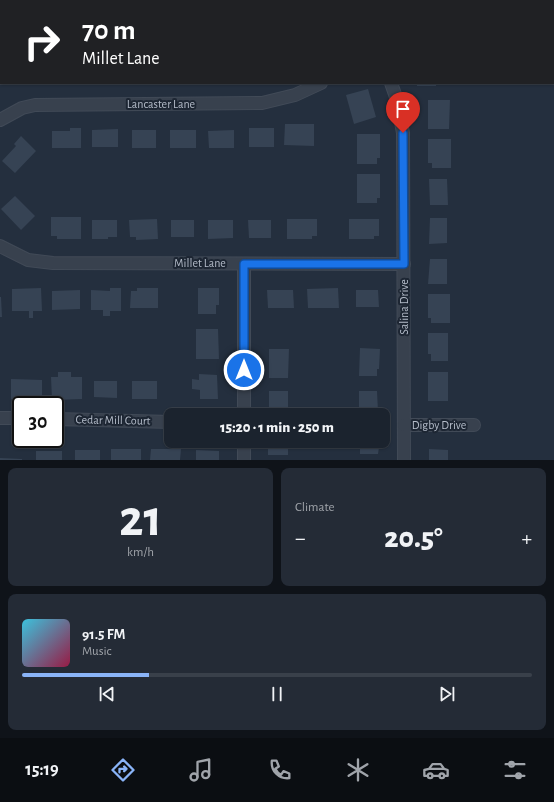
<!DOCTYPE html>
<html lang="en">
<head>
<meta charset="utf-8">
<style>
  body { margin:0; font-family:"Alegreya Sans",sans-serif; background:#242b36; color:#f1f3f6; height:100vh; display:flex; flex-direction:column; font-size:15px; white-space:nowrap }
  * { box-sizing:border-box; margin:0 }
  p { font-size:13px; color:#a0a4aa }
  .icon { flex:none; width:22px; height:22px; fill:none; stroke:currentColor; stroke-width:2; stroke-linecap:round; stroke-linejoin:round }
  .map { position:relative; height:460px; overflow:hidden }
  .side { display:flex; flex-direction:column; gap:8px; padding:8px; background:#0f1319; flex:1 }
  .side>* { flex:none }
  .banner { position:absolute; left:0px; top:0px; width:554px; height:84px; box-shadow:0 1px 3px #0004,0 0 0 1px #39404a; background:#202124; color:#fff; overflow:hidden }
  .speed { position:absolute; left:12px; top:396px; display:flex; gap:8px; font-size:20px; font-weight:700; text-align:center }
  .speed>* { display:grid; place-content:center; width:52px; height:52px; border-radius:50%; background:#1b232e; box-shadow:0 1px 3px #0004,0 0 0 1px #39404a; line-height:1 }
  .speed .limit { border:2px solid #111; border-radius:6px; background:#fff; color:#111 }
  .pin { position:absolute; display:grid; place-items:center; width:34px; height:34px; color:#fff; margin:-41px -17px; border-radius:50% 50% 50% 0; rotate:-45deg; box-shadow:0 0 4px #0007 }
  .pin .icon { rotate:45deg }
  .me { position:absolute; width:44px; margin:-22px; rotate:0deg; stroke-linejoin:round; filter:drop-shadow(0 0 3px #0008) }
  .turn { display:flex; align-items:center; gap:14px; height:84px; padding:0 16px; font-size:18px }
  .turn .icon { width:52px; height:52px; stroke-width:2.5 }
  .turn b { display:block; font-size:28px; line-height:34px }
  .big { font-size:30px; font-weight:800; line-height:1.1 }
  .side .card { flex:1; display:flex; flex-direction:column; justify-content:center; gap:6px; min-width:0; padding:0 14px; border-radius:8px; background:#242b36 }
  .side .dial { align-items:center; gap:0 }
  .dial b { font-size:52px; line-height:1 }
  .song { display:flex; align-items:center; gap:12px }
  .cover { width:48px; height:48px; border-radius:6px; background:linear-gradient(135deg,hsl(190 70% 55%),hsl(340 70% 35%)) }
  .played { height:4px; border-radius:2px; background:linear-gradient(90deg,#8ab4f8 25%,#39404a 25%) }
  .keys { display:flex; justify-content:space-around; direction:ltr }
  .heat { display:flex; justify-content:space-between; align-items:center; font-size:22px; direction:ltr }
  .side .tiles { flex:1; display:grid; gap:8px; grid-template-columns:1fr 1fr }
  .card:last-child { grid-column:span 2 }
  .trip { position:absolute; left:164px; top:408px; width:226px; height:40px; border-radius:8px; background:#1b232e; box-shadow:0 1px 3px #0004,0 0 0 1px #39404a; font-weight:800; line-height:40px; text-align:center }
  .tab-bar { display:flex; height:64px; justify-content:space-around; align-items:center; background:#0b0e12; color:#a0a4aa }
  .tab-bar .icon { width:28px; height:28px }
  .tab-bar .on { color:#8ab4f8 }
  .tab-bar b { font-size:18px; color:#f1f3f6 }
  .map>svg:first-child { display:block }
</style>
</head>
<body>
<div class="map">
<svg width="554" height="460" viewBox="0 0 554 460">
  <rect width="100%" height="100%" fill="#242f3e"/>
  <g fill="#364354">
    <rect x="417" y="83" width="19" height="3"/>
    <path d="M368,89L376,117L354,124L346,95Z"/>
    <path d="M428,100H450L449,129H428Z"/>
    <path d="M285,124H314V146L284,145Z"/>
    <path d="M70,128H81V148H52V131H70Z"/>
    <rect x="249" y="128" width="25" height="19"/>
    <path d="M118,129V147H92V130Z"/>
    <rect x="132" y="130" width="24" height="18"/>
    <rect x="170" y="130" width="26" height="18"/>
    <path d="M234,130V148H209L208,131Z"/>
    <path d="M357,134H380V158H377V164H357Z"/>
    <path d="M21,136L36,151L15,173L2,161L16,146L14,144Z"/>
    <path d="M428,139H451V168H432V163H428Z"/>
    <path d="M357,174H380V198H377V203H357Z"/>
    <path d="M429,179H447L448,205H430Z"/>
    <path d="M15,196L35,216L21,230L1,209Z"/>
    <path d="M51,217H81V239H57V236H51Z"/>
    <path d="M430,218H447V243L429,244Z"/>
    <path d="M157,219L158,239L136,240V237H130L129,220Z"/>
    <path d="M287,219H317V236H312V239H287Z"/>
    <path d="M349,219H379V236H374V239H349Z"/>
    <path d="M92,220H117V237H108V239H92Z"/>
    <rect x="171" y="220" width="23" height="17"/>
    <path d="M208,220H233V238L208,239Z"/>
    <path d="M248,220H271V238H249Z"/>
    <path d="M430,259H447V284H428Z"/>
    <path d="M41,288L42,311H33V318H29V311H12V289Z"/>
    <path d="M110,288H121V311H110V316H103V310H91V290L110,291Z"/>
    <path d="M137,288H158V308H130L131,291H137Z"/>
    <path d="M198,288H219V305H216V314H198Z"/>
    <path d="M338,288L339,308H308L307,289Z"/>
    <path d="M80,290V309L52,310V291Z"/>
    <path d="M267,290H293L294,308H268Z"/>
    <path d="M356,290H378L379,307H356Z"/>
    <path d="M428,294H450V323H431V318H428Z"/>
    <path d="M0,297H1L2,317H0Z"/>
    <path d="M196,329H218L219,359H196Z"/>
    <path d="M428,333H448V361H431V354H428Z"/>
    <path d="M360,348L380,349L379,369H377V376H359Z"/>
    <path d="M269,349H289L288,378H269Z"/>
    <path d="M58,372H71V377H82V399L52,400L51,377H58Z"/>
    <rect x="428" y="372" width="20" height="29"/>
    <path d="M199,374L217,375L218,399H200V390L192,389V379L199,380Z"/>
    <path d="M11,379L42,380V400L11,399Z"/>
    <path d="M94,381H117V398L94,397Z"/>
    <rect x="132" y="381" width="25" height="18"/>
    <rect x="269" y="391" width="19" height="22"/>
    <path d="M359,391H377L378,412H359Z"/>
    <path d="M268,441H298V448H288V455H268Z"/>
    <path d="M360,441H380L378,454H360Z"/>
    <rect x="111" y="449" width="30" height="11"/>
    <path d="M151,449H181L180,460H150Z"/>
    <path d="M429,449L448,450V460H429Z"/>
    <rect x="75" y="450" width="25" height="10"/>
    <path d="M196,450L219,451V460H196Z"/>
    <rect x="36" y="451" width="26" height="9"/>
    <path d="M0,458L22,459V460H0Z"/>
  </g>
  <g fill="none" stroke-linecap="round" stroke-linejoin="round">
    <g stroke="#414a57" stroke-width="14">
      <g id="street">
        <path d="M363,0V1"/>
        <path d="M391,83L397,100L403,133L404,460"/>
        <path d="M0,120L22,108L35,105L262,103L295,95L321,83"/>
        <path d="M0,246L28,260L53,263L404,264"/>
        <path d="M244,415V264"/>
        <path d="M0,418H21"/>
        <path d="M55,419L171,422"/>
        <path d="M404,425H474"/>
        <path d="M244,441V460"/>
      </g>
    </g>
    <use href="#street" stroke="#38414e" stroke-width="12"/>
  </g>
  <g fill="none" stroke-linecap="round" stroke-linejoin="round">
    <g stroke="#114b97" stroke-width="10">
      <path id="route" d="M244,370V264H404L403,133"/>
    </g>
    <use href="#route" stroke="#1a73e8" stroke-width="7"/>
  </g>
  <g text-anchor="middle" dominant-baseline="central" stroke-width="4" stroke-linejoin="round" paint-order="stroke">
    <g font-size="12" fill="#b4bcc9" stroke="#1d2633">
      <text x="161" y="104">Lancaster Lane</text>
      <text x="200" y="263">Millet Lane</text>
      <text transform="translate(404 307) rotate(-90)">Salina Drive</text>
      <text transform="translate(113 420) rotate(1)">Cedar Mill Court</text>
      <text x="439" y="425">Digby Drive</text>
    </g>
  </g>
</svg>
<div class="speed"><div class="limit">30</div></div>
<div class="pin" style="left:403px;top:133px;background:#d93025"><svg class="icon" aria-label="arrive" viewBox="0 0 24 24"><path d="M6 21V4h12l-3 4 3 4H6"/></svg></div>
<svg class="me" style="left:244px;top:370px" viewBox="-20 -20 40 40"><circle r="17" fill="#1a73e8" stroke="#fff" stroke-width="3"/><path d="M0-11L8 9 0 5-8 9z" fill="#fff"/></svg>
<div class="trip">15:20 · 1 min · 250 m</div>
<div class="banner">
<div class="turn"><svg class="icon" aria-label="right" viewBox="0 0 24 24"><path d="M7 20v-9h11M14 6l5 5-5 5"/></svg><div><b>70 m</b>Millet Lane</div></div>
</div>
</div>
<section class="side">
<div class="tiles">
<div class="card dial"><b>21</b><p>km/h</p></div>
<div class="card"><p>Climate</p>
<div class="heat"><a>−</a><b class="big">20.5°</b><a>+</a></div>
</div>
<div class="card">
<div class="song"><i class="cover"></i><div><b>91.5 FM</b><p>Music</p></div></div>
<div class="played"></div>
<div class="keys"><svg class="icon" aria-label="previous" viewBox="0 0 24 24"><path d="M18 5L8 12l10 7zM5 5v14"/></svg><svg class="icon" aria-label="pause" viewBox="0 0 24 24"><path d="M8 5v14M16 5v14"/></svg><svg class="icon" aria-label="next" viewBox="0 0 24 24"><path d="M6 5l10 7-10 7zM19 5v14"/></svg></div>
</div>
</div>
</section>
<nav class="tab-bar">
<b>15:19</b>
<svg class="icon on" aria-label="directions" viewBox="0 0 24 24"><path d="M12 3l9 9-9 9-9-9zM9 14v-3h6M13 9l2 2-2 2"/></svg>
<svg class="icon" aria-label="music" viewBox="0 0 24 24"><path d="M9 18V5l10-2v13"/><circle cx="6" cy="18" r="3"/><circle cx="16" cy="16" r="3"/></svg>
<svg class="icon" aria-label="phone" viewBox="0 0 24 24"><path d="M5 4h4l2 5-3 2q2 4 5 5l2-3 5 2v4C11 20 4 13 5 4z"/></svg>
<svg class="icon" aria-label="climate" viewBox="0 0 24 24"><path d="M12 3v18M4 7l16 10M4 17L20 7"/></svg>
<svg class="icon" aria-label="car" viewBox="0 0 24 24"><path d="M5 17H2v-5l4-1 3-4h7l3 4 3 1v5h-3M9 17h6M6 11h13"/><circle cx="7" cy="17" r="2"/><circle cx="17" cy="17" r="2"/></svg>
<svg class="icon" aria-label="filters" viewBox="0 0 24 24"><path d="M4 7h16M4 17h16"/><circle cx="9" cy="7" r="2"/><circle cx="15" cy="17" r="2"/></svg>
</nav>
</body>
</html>
